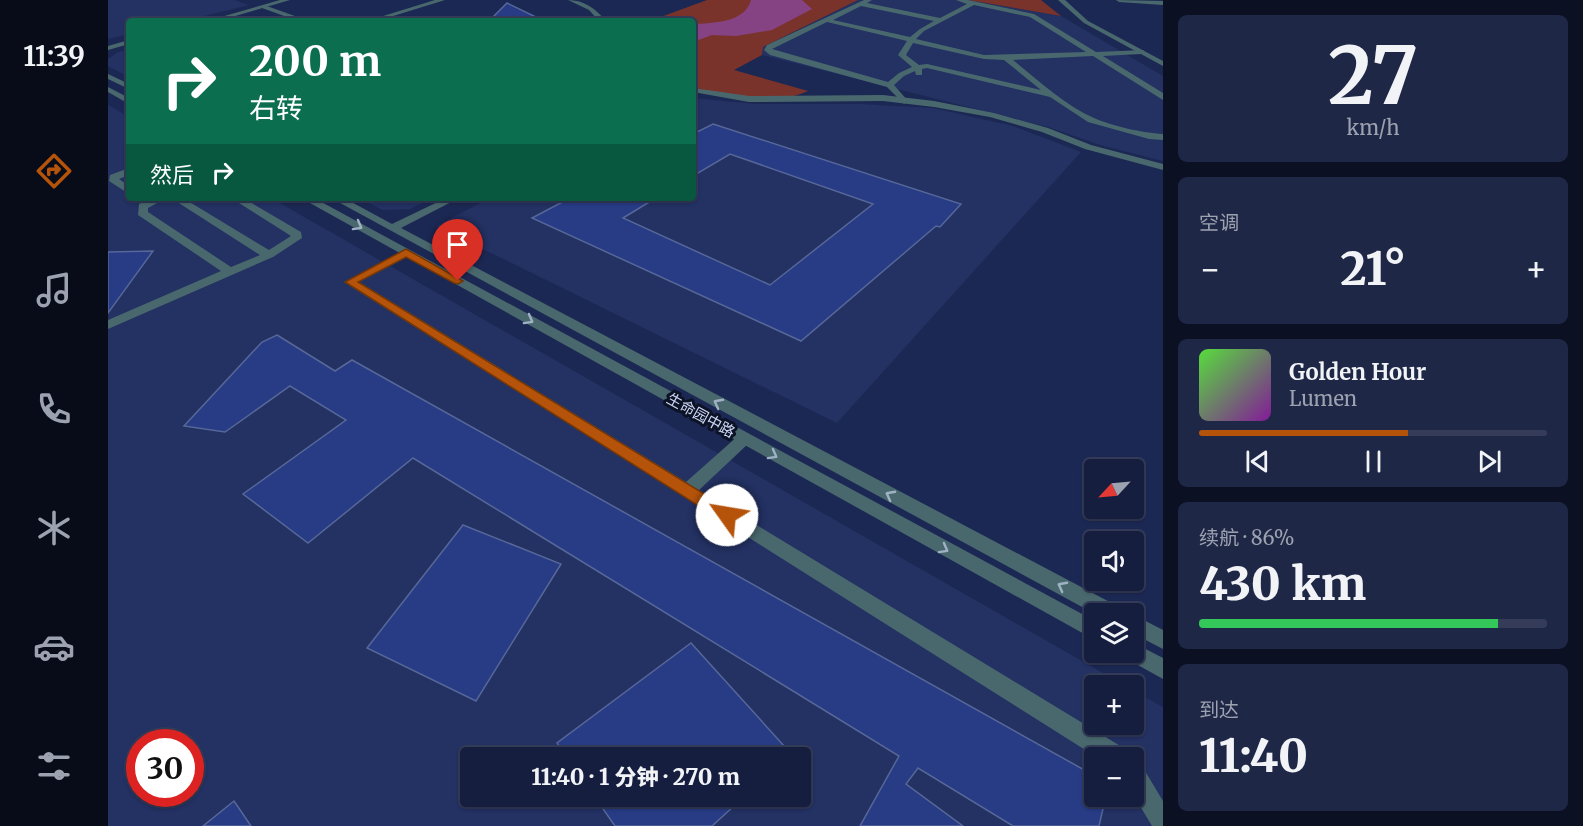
<!DOCTYPE html>
<html lang="zh">
<head>
<meta charset="utf-8">
<style>
  body { margin:0; font-family:Merriweather,"Noto Sans SC",serif; background:#1e2746; color:#f1f3f6; height:100vh; display:flex; flex-direction:column; font-size:22px; white-space:nowrap }
  * { box-sizing:border-box; margin:0 }
  p { font-size:20px; color:#9da2b0 }
  .icon { flex:none; width:33px; height:33px; fill:none; stroke:currentColor; stroke-width:2; stroke-linecap:round; stroke-linejoin:round }
  .map { position:relative; flex:1; overflow:hidden }
  .side { display:flex; flex-direction:column; gap:15px; padding:15px; background:#0c1023; width:420px }
  .side>* { flex:none }
  .top-card { position:absolute; left:18px; top:18px; width:570px; height:183px; border-radius:6px; box-shadow:0 2px 4px #0004,0 0 0 2px #343c59; background:#0b6e4f; color:#fff; overflow:hidden }
  .needle { width:39px; rotate:244deg }
  .fabs { position:absolute; left:976px; top:459px; display:grid; gap:12px }
  .fabs a { display:grid; place-items:center; width:60px; height:60px; border-radius:6px; background:#151e3f; box-shadow:0 2px 4px #0004,0 0 0 2px #343c59; font-size:30px }
  .speed { position:absolute; left:18px; top:729px; display:flex; gap:12px; font-size:30px; font-weight:700; text-align:center }
  .speed>* { display:grid; place-content:center; width:78px; height:78px; border-radius:50%; background:#151e3f; box-shadow:0 2px 4px #0004,0 0 0 2px #343c59; line-height:1 }
  .speed .limit { border:9px solid #d22; background:#fff; color:#111 }
  .pin { position:absolute; display:grid; place-items:center; width:51px; height:51px; color:#fff; margin:-62px -26px; border-radius:50% 50% 50% 0; rotate:-45deg; box-shadow:0 0 6px #0007 }
  .pin .icon { rotate:45deg }
  .me { position:absolute; width:66px; margin:-33px; rotate:302deg; stroke-linejoin:round; filter:drop-shadow(0 0 4px #0008) }
  .turn { display:flex; align-items:center; gap:21px; height:126px; padding:0 24px; font-size:27px }
  .turn .icon { width:78px; height:78px; stroke-width:2.5 }
  .turn b { display:block; font-size:42px; line-height:51px }
  .then { display:flex; align-items:center; height:57px; padding:0 24px; background:#0003; gap:12px; font-size:22px }
  .big { font-size:45px; font-weight:800; line-height:1.1 }
  .side .tile { flex:1; display:flex; flex-direction:column; justify-content:center; gap:9px; min-width:0; padding:0 21px; border-radius:9px; background:#1e2746 }
  .side .dial { align-items:center; gap:0 }
  .dial b { font-size:78px; line-height:1 }
  .song { display:flex; align-items:center; gap:18px }
  .cover { width:72px; height:72px; border-radius:9px; background:linear-gradient(135deg,hsl(110 70% 55%),hsl(290 70% 35%)) }
  .played { height:6px; border-radius:3px; background:linear-gradient(90deg,#b45309 60%,#343c59 60%) }
  .keys { display:flex; justify-content:space-around; direction:ltr }
  .heat { display:flex; justify-content:space-between; align-items:center; font-size:33px; direction:ltr }
  .charge { height:9px; border-radius:4px; background:linear-gradient(90deg,#34c759 86%,#343c59 0) }
  .trip { position:absolute; left:352px; top:747px; width:351px; height:60px; border-radius:6px; background:#151e3f; box-shadow:0 2px 4px #0004,0 0 0 2px #343c59; font-weight:800; line-height:60px; text-align:center }
  main { display:flex; flex:1; min-height:0 }
  .menu { display:flex; flex-direction:column; width:108px; justify-content:space-around; align-items:center; background:#080c19; color:#9da2b0 }
  .menu .icon { width:42px; height:42px }
  .menu .current { color:#b45309 }
  .menu b { font-size:27px; color:#f1f3f6 }
  .map>svg:first-child { display:block }
</style>
</head>
<body>
<main>
<nav class="menu">
<b>11:39</b>
<svg class="icon current" aria-label="directions" viewBox="0 0 24 24"><path d="M12 3l9 9-9 9-9-9zM9 14v-3h6M13 9l2 2-2 2"/></svg>
<svg class="icon" aria-label="music" viewBox="0 0 24 24"><path d="M9 18V5l10-2v13"/><circle cx="6" cy="18" r="3"/><circle cx="16" cy="16" r="3"/></svg>
<svg class="icon" aria-label="phone" viewBox="0 0 24 24"><path d="M5 4h4l2 5-3 2q2 4 5 5l2-3 5 2v4C11 20 4 13 5 4z"/></svg>
<svg class="icon" aria-label="climate" viewBox="0 0 24 24"><path d="M12 3v18M4 7l16 10M4 17L20 7"/></svg>
<svg class="icon" aria-label="car" viewBox="0 0 24 24"><path d="M5 17H2v-5l4-1 3-4h7l3 4 3 1v5h-3M9 17h6M6 11h13"/><circle cx="7" cy="17" r="2"/><circle cx="17" cy="17" r="2"/></svg>
<svg class="icon" aria-label="filters" viewBox="0 0 24 24"><path d="M4 7h16M4 17h16"/><circle cx="9" cy="7" r="2"/><circle cx="15" cy="17" r="2"/></svg>
</nav>
<div class="map">
<svg width="1055" height="826" viewBox="0 0 1055 826">
  <rect width="100%" height="100%" fill="#1c2854"/>
  <g fill="#233163" fill-rule="evenodd">
    <path d="M0,0H126L141,5L76,21H21V34L0,39Z"/>
    <path d="M750,0H860L953,16L1055,76V161L992,145L940,127L654,55L655,47Z"/>
    <path d="M21,49V77L0,66V59L10,52Z"/>
    <path d="M585,98L648,104H752L825,108L905,126L973,152L729,423L328,226L382,198H585Z"/>
    <path d="M0,105L21,117V198H163L1016,685L987,686V724H1026V691L1055,707V826H0ZM32,742H82V794H32ZM363,758H693V796H363ZM987,758H1026V796H987Z"/>
    <path d="M251,198H325L302,209L275,210Z"/>
  </g>
  <g fill="#7a332b">
    <path d="M599,0H750L655,47L654,55L626,70L700,91C665,107 622,94 585,90V21H542Z"/>
    <path d="M860,0H933L953,16Z"/>
  </g>
  <path fill="#864384" d="M643,0H694L704,9L664,30L628,36L604,35L585,42V24C605,23 637,23 643,0Z"/>
  <g fill="#283b85" stroke="#566798" stroke-width="1.5">
    <path d="M399,3L436,21H381Z"/>
    <path d="M605,124L853,204L832,227L828,226L693,341L424,218L462,198H548L515,218L662,285L765,204L622,154L585,176V134Z"/>
    <path d="M45,251L0,313V252Z"/>
    <path d="M169,335L227,371L244,360L987,776V796H998L991,826H905L810,768L798,784L855,826H752L791,756L305,458L200,543L135,494L238,420L182,386L117,432L76,426L154,342Z"/>
    <path d="M355,525L453,564L368,701L259,648Z"/>
    <path d="M583,643L687,758H459L449,743Z"/>
    <path d="M486,796H637L604,826H507Z"/>
    <path d="M126,801L143,826H95Z"/>
  </g>
  <g fill="none" stroke-linecap="round" stroke-linejoin="round">
    <g fill="#49686d" fill-rule="evenodd">
      <path d="M327,0H337L269,21H259Z"/>
      <path d="M756,0H764L759,3L832,18L859,4L848,0H860L926,14L988,52L1036,50L1033,54L995,56L1055,93V100L985,56L905,60C930,80 957,105 986,118C1004,126 1035,133 1055,134V140L1041,139L980,122L942,97L819,68L814,69V75H808L807,71L796,76L786,85L800,101L796,104L779,87L662,55L656,50L659,45ZM866,5L922,17L978,52L876,55L808,39L816,31ZM753,6L826,21L812,29L802,37L725,20ZM719,22L799,41L790,55L804,67L791,73L780,82L664,49ZM805,43L876,59L896,60L933,90L819,64L811,65L798,55Z"/>
      <path d="M156,5L198,20L199,21H190L154,8Z"/>
      <path d="M21,168V175L11,179L21,186V194L1,181L2,175Z"/>
      <path d="M44,198H58L40,208V212L123,267L152,255L63,198H75L161,250L183,236L123,198H135L193,232L194,238L165,257L0,329V320L113,271L30,215L31,204Z"/>
      <path d="M299,250L305,253L303,255L251,282L578,482L631,435H641L644,439L641,443L591,490L1019,750L1022,758H990L236,282Z"/>
      <path d="M1026,763L1034,766L1055,801V826H1044L1026,796Z"/>
    </g>
    <g fill="#49686d" fill-rule="evenodd">
      <path d="M172,0H182L110,21H99Z"/>
      <path d="M460,0C476,0 488,9 498,21H491L481,10Z"/>
      <path d="M950,0H957L980,21L1055,61V66L976,23Z"/>
      <path d="M1008,0L1055,1V5L1011,2Z"/>
      <path d="M21,40V44L0,50V46Z"/>
      <path d="M0,74L21,84V89L0,79Z"/>
      <path d="M0,87L21,98V104L0,92Z"/>
      <path d="M585,88L641,96L775,95L826,101L886,113L940,128L983,145L1055,164V170L977,149L934,132L882,117L826,107L775,101L641,102L585,92Z"/>
      <path d="M193,198H206L987,621V640Z"/>
      <path d="M223,198H236L284,224L338,198H351L293,228L1013,608L1015,614H987Z"/>
      <path d="M1026,615L1055,630V649L1026,634Z"/>
      <path d="M1026,643L1055,658V679L1019,659L1016,652H1026Z"/>
    </g>
  </g>
  <defs><path id="oneway-chevron" d="M-2-3.5L2.5 0L-2 3.5" fill="none" stroke-width="1.6" stroke-linecap="round" stroke-linejoin="round" transform="scale(1.5)"/></defs>
  <g stroke="#9fb1c5">
    <use href="#oneway-chevron" transform="translate(250 226) rotate(29)"/>
    <use href="#oneway-chevron" transform="translate(421 320) rotate(29)"/>
    <use href="#oneway-chevron" transform="translate(610 403) rotate(-152)"/>
    <use href="#oneway-chevron" transform="translate(665 455) rotate(29)"/>
    <use href="#oneway-chevron" transform="translate(782 495) rotate(-152)"/>
    <use href="#oneway-chevron" transform="translate(836 549) rotate(29)"/>
    <use href="#oneway-chevron" transform="translate(954 586) rotate(-152)"/>
  </g>
  <path fill="#b45309" stroke="#753606" stroke-width="1.5" d="M298,249L355,281L350,284L346,283L298,257L250,282L624,511L626,515L624,520L619,522L613,520L237,282Z"/>
  <g text-anchor="middle" dominant-baseline="central" stroke-width="6" stroke-linejoin="round" paint-order="stroke">
    <g font-size="15" fill="#cdd8f4" stroke="#0d1327">
      <text transform="translate(593 415) rotate(29)">生命园中路</text>
    </g>
  </g>
</svg>
<div class="fabs">
<a><svg class="needle" viewBox="-14 -14 28 28"><path d="M0-13l5 13h-10z" fill="#e53935"/><path d="M0 13l5-13h-10z" fill="#9da2b0"/></svg></a>
<a><svg class="icon" aria-label="sound" viewBox="0 0 24 24"><path d="M4 9h4l5-4v14l-5-4H4zM17 9q2 3 0 6"/></svg></a>
<a><svg class="icon" aria-label="layers" viewBox="0 0 24 24"><path d="M12 4l9 5-9 5-9-5zM3 14l9 5 9-5"/></svg></a>
<a>+</a>
<a>−</a>
</div>
<div class="speed"><div class="limit">30</div></div>
<div class="pin" style="left:350px;top:281px;background:#d93025"><svg class="icon" aria-label="arrive" viewBox="0 0 24 24"><path d="M6 21V4h12l-3 4 3 4H6"/></svg></div>
<svg class="me" style="left:619px;top:515px" viewBox="-20 -20 40 40"><circle r="19" fill="#fff"/><path d="M0-13L10 11 0 6-10 11z" fill="#b45309"/></svg>
<div class="trip">11:40 · 1 分钟 · 270 m</div>
<div class="top-card">
<div class="turn"><svg class="icon" aria-label="right" viewBox="0 0 24 24"><path d="M7 20v-9h11M14 6l5 5-5 5"/></svg><div><b>200 m</b>右转</div></div>
<div class="then">然后<svg class="icon" aria-label="right" viewBox="0 0 24 24"><path d="M7 20v-9h11M14 6l5 5-5 5"/></svg></div>
</div>
</div>
<section class="side">
<div class="tile dial"><b>27</b><p>km/h</p></div>
<div class="tile"><p>空调</p>
<div class="heat"><a>−</a><b class="big">21°</b><a>+</a></div>
</div>
<div class="tile">
<div class="song"><i class="cover"></i><div><b>Golden Hour</b><p>Lumen</p></div></div>
<div class="played"></div>
<div class="keys"><svg class="icon" aria-label="previous" viewBox="0 0 24 24"><path d="M18 5L8 12l10 7zM5 5v14"/></svg><svg class="icon" aria-label="pause" viewBox="0 0 24 24"><path d="M8 5v14M16 5v14"/></svg><svg class="icon" aria-label="next" viewBox="0 0 24 24"><path d="M6 5l10 7-10 7zM19 5v14"/></svg></div>
</div>
<div class="tile"><p>续航 · 86%</p><b class="big">430 km</b><div class="charge"></div></div>
<div class="tile"><p>到达</p><b class="big">11:40</b></div>
</section>
</main>
</body>
</html>
